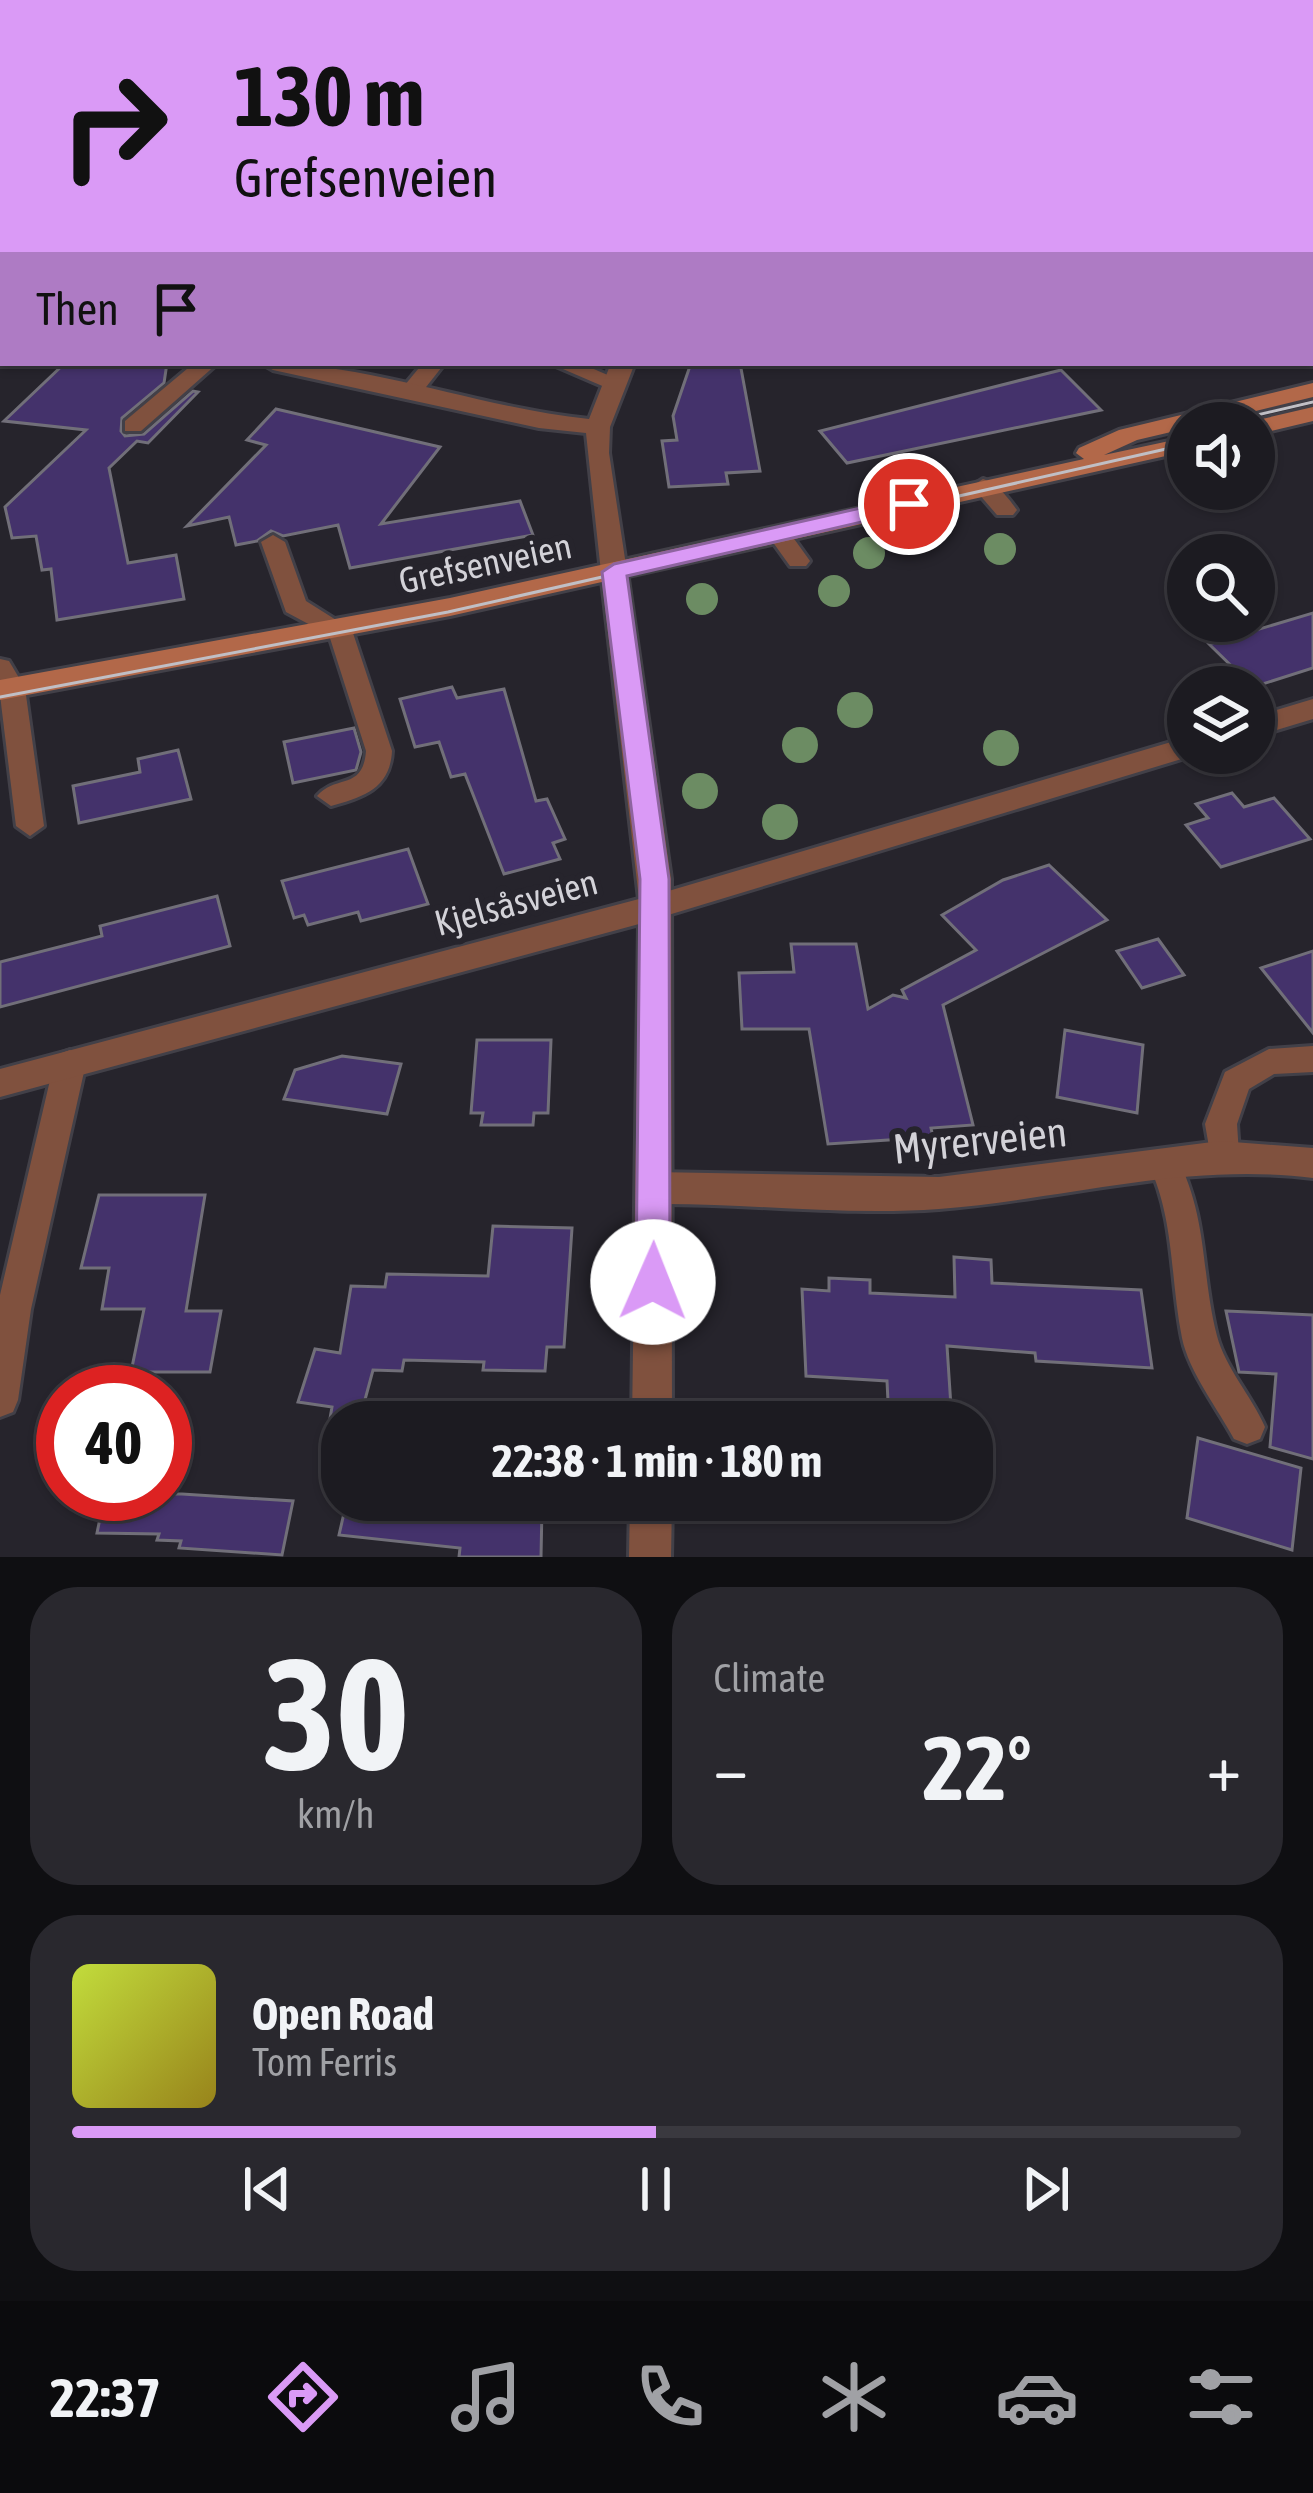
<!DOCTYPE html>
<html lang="en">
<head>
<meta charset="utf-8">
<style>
  body { margin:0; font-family:"Asap Condensed",sans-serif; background:#29282e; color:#f1f3f6; height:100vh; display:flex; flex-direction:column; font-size:45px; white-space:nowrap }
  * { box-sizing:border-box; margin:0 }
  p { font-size:39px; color:#a0a1a5 }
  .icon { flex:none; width:66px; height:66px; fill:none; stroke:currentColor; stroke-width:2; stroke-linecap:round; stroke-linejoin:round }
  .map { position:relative; height:1557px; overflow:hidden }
  .details { display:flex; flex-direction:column; gap:30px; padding:30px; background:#0f0f12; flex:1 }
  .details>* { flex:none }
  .guide { position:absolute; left:0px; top:0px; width:1314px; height:366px; box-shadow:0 3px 9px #0004,0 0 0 3px #3a393f; background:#da9af6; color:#111; overflow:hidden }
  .controls { position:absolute; left:1167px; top:402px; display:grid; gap:24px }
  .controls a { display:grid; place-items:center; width:108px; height:108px; border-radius:50%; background:#1c1b21; box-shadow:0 3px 9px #0004,0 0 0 3px #3a393f; font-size:60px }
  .speed { position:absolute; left:36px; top:1365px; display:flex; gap:24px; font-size:60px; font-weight:700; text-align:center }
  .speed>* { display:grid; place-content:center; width:156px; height:156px; border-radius:50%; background:#1c1b21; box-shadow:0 3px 9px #0004,0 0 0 3px #3a393f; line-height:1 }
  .speed .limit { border:18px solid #d22; background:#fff; color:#111 }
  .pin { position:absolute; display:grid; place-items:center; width:102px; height:102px; color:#fff; margin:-51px; border:6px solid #fff; border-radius:50%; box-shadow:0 3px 12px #0007 }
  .me { position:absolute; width:132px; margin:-66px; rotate:1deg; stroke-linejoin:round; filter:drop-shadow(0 0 9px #0008) }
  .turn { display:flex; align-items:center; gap:42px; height:252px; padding:0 36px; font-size:54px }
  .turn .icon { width:156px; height:156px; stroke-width:2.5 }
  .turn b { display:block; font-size:84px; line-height:102px }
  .then { display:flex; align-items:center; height:114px; padding:0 36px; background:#0003; gap:24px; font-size:45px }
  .big { font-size:90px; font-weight:700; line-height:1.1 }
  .details .widget { flex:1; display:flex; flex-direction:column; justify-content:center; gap:18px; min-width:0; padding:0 42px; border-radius:48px; background:#29282e }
  .details .dial { align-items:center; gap:0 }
  .dial b { font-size:156px; line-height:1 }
  .song { display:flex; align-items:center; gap:36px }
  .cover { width:144px; height:144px; border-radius:18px; background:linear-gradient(135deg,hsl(70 70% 55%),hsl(50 70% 35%)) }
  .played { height:12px; border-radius:6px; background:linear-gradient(90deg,#da9af6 50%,#3a393f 50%) }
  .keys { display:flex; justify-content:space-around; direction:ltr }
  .heat { display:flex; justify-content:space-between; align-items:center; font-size:66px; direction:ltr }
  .details .tiles { flex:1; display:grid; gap:30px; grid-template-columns:1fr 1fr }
  .widget:last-child { grid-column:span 2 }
  .trip { position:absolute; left:321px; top:1401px; width:672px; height:120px; border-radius:48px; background:#1c1b21; box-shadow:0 3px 9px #0004,0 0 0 3px #3a393f; font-weight:700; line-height:120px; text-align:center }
  .dock { display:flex; height:192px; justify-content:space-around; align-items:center; background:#0b0b0d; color:#a0a1a5 }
  .dock .icon { width:84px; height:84px }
  .dock .active { color:#da9af6 }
  .dock b { font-size:54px; color:#f1f3f6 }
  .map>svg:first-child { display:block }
</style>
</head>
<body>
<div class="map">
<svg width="1313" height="1557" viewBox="0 0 1313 1557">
  <rect width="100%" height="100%" fill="#26242c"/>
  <g fill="#44326b" stroke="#716f79" stroke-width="3">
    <path d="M65,363H167L164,383L122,418L121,431L125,436L144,434L193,391L198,392L148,443L137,441L109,468L128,563L176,555L184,599L57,620L51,569L42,570L36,536L12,538L5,507L86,430L4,421Z"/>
    <path d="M691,363H740L760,471L726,473L728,484L669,487L662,441L677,440L673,416Z"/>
    <path d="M1061,370L1101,410L847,463L820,431Z"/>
    <path d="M276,409L440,447L381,524L520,501L533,535L350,568L338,525L283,536L271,531L257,541L236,545L229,517L187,526L266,445L247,440Z"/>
    <path d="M1313,613V668L1253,687L1209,644Z"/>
    <path d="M452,687L457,698L504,689L536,801L547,799L565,839L553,843L560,859L504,874L465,774L451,777L439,742L415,747L400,699Z"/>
    <path d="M354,728L361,752L356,770L293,783L284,742Z"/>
    <path d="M178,750L191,799L79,823L73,786L140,772L138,759Z"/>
    <path d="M1232,793L1244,807L1274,798L1310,839L1221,867L1186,825L1208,818L1196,804Z"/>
    <path d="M408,849L428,904L361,921L358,912L308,925L304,915L294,918L282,881Z"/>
    <path d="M1049,865L1107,920L943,1005L973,1125L931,1128L933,1137L828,1144L809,1029H742L739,973L794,972L791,944H856L868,1009L893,995L906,998L902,990L976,950L942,915L1003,880Z"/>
    <path d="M217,896L230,946L0,1007V962L102,936L100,926Z"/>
    <path d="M1158,939L1184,975L1142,988L1117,951Z"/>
    <path d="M1313,951V1033L1261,968Z"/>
    <path d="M1065,1030L1143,1045L1137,1113L1057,1097Z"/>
    <path d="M477,1040H551L548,1113H534L533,1125H481L483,1113H471Z"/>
    <path d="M342,1056L401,1064L387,1114L284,1099L295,1070Z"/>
    <path d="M99,1195H205L186,1311H221L210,1372H131L144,1309H102L109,1268H81Z"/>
    <path d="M493,1226L572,1228L564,1347H547L545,1371L483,1370L484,1362L404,1360L402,1371L373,1370L359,1422H342V1451L325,1447L332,1407L298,1402L315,1349L340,1353L351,1286L385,1287L387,1274L488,1276Z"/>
    <path d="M954,1257L991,1260L992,1283L1141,1290L1152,1368L1036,1361L1035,1353L947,1346L952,1422H889L887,1381L806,1376L802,1289L829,1291V1278L870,1280V1293L955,1297Z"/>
    <path d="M1226,1311L1313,1315V1459L1270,1447L1276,1374L1239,1372Z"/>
    <path d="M1198,1438L1301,1468L1292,1550L1187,1518Z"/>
    <path d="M105,1494H182L293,1501L282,1555L179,1548L181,1541L157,1540L159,1534L97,1533Z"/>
    <path d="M347,1500L542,1507L541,1557H459L460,1548L339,1535Z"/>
  </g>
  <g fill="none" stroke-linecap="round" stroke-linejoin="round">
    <g stroke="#424048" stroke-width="6">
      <g id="service">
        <path d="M194,363H218L141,431H125V421Z"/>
        <path d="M423,363H445L419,396H403L400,391Z"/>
        <path d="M549,363H580L626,383L623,388H607Z"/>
        <path d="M983,479C997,483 1009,499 1017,510L1013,515H997L972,486Z"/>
        <path d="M779,527L787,529L810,561L806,566H790L767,534Z"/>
        <path d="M273,535L285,542L306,601L352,630L392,751C390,789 363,797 331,806L317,796C336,774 363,791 366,751L329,635L286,612L261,542Z"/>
        <path d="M0,659L9,661L25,688L44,826L30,836L16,826L0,695Z"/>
        <path d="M1313,1046V1072L1274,1074L1249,1089L1237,1124L1239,1154L1234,1164L1223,1168L1212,1164L1205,1124L1225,1072L1269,1049Z"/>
        <path d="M70,1050L81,1054L86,1063L31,1309L18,1400L13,1412L0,1417V1295L54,1063L59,1054Z"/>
        <path d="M1164,1149L1175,1153C1209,1219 1200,1269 1217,1336C1225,1367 1252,1397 1265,1427L1260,1439L1247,1444L1234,1439C1218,1409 1189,1372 1182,1338C1170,1279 1175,1219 1148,1163L1153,1153Z"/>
      </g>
    </g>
    <g stroke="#424048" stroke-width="6">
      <g id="minor">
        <path d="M464,0H490L462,3Z"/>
        <rect x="740" y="0" width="18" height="3"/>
        <path d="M3,146V158L0,159V147Z"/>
        <rect x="0" y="307" width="3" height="14"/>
        <path d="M261,363C372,363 479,408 589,419L611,363H635L610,427L609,453L627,572L614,580L601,572L586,433L539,428L273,370Z"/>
        <path d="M1313,699V719L1254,737V717Z"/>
        <path d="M1188,737V753L1198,754L655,919L644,916L639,907L644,898L655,895Z"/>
        <path d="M1220,1141L1313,1148V1178C1185,1162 1066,1199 939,1209C844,1216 749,1203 654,1204L641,1199L636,1188L641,1177L654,1172L939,1177Z"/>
      </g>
    </g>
    <g stroke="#424048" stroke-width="6">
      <g id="tertiary">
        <path d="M1082,0H1106L1108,3H1084Z"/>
        <rect x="1311" y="80" width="2" height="12"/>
        <path d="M614,564L627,572L671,879L672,1422H632L639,924L0,1097V1069L639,899L601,572Z"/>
        <path d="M630,1500H672L671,1557H629Z"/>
      </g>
    </g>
    <g stroke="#424048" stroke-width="6">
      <g id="secondary">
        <path d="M1313,383V397L1207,423H1188V428L1137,440L1104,455L1188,437V451L450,616L0,700V680L450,598L1084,459L1076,453L1079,448L1119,430Z"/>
        <path d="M1313,407V421L1254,435V423H1245Z"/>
      </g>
    </g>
    <path stroke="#7e7d84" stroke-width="4.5" stroke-dasharray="4.5 6" stroke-linecap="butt" d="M301,3L311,0"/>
    <use href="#service" fill="#80513e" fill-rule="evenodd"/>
    <use href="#minor" fill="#80513e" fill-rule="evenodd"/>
    <use href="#tertiary" fill="#80513e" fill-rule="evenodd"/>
    <use href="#secondary" fill="#b26849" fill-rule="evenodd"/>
    <g stroke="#c0bfc5" stroke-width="3">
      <path d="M1223,423L1313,402"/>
      <path d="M0,697L448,612L1188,444"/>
    </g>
  </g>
  <g fill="#6c8c63">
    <circle cx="1000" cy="549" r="16"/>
    <circle cx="869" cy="553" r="16"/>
    <circle cx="834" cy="591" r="16"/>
    <circle cx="702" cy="599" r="16"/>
    <circle cx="855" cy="710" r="18"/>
    <circle cx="800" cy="745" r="18"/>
    <circle cx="1001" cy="748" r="18"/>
    <circle cx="700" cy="791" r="18"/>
    <circle cx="780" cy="822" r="18"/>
  </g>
  <path fill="#da9af6" stroke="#8e64a0" stroke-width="3" d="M909,497L921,504L918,509L627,576L669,879L670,1282L665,1293L653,1297L641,1293L636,1282L640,879L602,572L614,564Z"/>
  <g text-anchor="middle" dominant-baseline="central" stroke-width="12" stroke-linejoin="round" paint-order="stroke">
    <g font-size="36" fill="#d3d2d8" stroke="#26242c">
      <text transform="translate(485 563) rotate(-12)">Grefsenveien</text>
      <text transform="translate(516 902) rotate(-15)">Kjelsåsveien</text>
    </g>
    <g font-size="42" fill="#d3d2d8" stroke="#26242c">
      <text transform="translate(980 1140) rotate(-6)">Myrerveien</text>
    </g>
  </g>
</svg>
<div class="controls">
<a><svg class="icon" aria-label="sound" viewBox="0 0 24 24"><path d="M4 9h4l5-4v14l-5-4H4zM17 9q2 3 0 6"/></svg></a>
<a><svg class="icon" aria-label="search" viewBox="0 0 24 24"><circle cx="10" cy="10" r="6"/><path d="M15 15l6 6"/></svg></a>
<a><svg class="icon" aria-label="layers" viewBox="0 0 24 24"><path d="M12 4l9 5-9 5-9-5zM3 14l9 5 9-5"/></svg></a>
</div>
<div class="speed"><div class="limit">40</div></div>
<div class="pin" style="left:909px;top:504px;background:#d93025"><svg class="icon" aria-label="arrive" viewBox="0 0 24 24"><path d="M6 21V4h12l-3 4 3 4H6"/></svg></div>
<svg class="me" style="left:653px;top:1282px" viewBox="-20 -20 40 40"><circle r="19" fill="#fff"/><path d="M0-13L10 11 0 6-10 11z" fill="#da9af6"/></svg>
<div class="trip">22:38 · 1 min · 180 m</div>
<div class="guide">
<div class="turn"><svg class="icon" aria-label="right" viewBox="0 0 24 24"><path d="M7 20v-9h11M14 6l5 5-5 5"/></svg><div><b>130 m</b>Grefsenveien</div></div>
<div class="then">Then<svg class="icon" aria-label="arrive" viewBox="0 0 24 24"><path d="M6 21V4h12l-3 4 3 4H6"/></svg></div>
</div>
</div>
<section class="details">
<div class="tiles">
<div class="widget dial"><b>30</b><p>km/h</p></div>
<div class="widget"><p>Climate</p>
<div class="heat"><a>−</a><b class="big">22°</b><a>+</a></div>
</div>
<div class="widget">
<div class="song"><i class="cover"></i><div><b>Open Road</b><p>Tom Ferris</p></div></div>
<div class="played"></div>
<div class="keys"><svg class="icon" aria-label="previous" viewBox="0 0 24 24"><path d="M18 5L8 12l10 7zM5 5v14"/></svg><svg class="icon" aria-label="pause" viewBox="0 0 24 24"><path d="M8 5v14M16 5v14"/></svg><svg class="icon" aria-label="next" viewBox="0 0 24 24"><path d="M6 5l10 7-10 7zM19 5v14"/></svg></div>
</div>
</div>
</section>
<nav class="dock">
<b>22:37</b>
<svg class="icon active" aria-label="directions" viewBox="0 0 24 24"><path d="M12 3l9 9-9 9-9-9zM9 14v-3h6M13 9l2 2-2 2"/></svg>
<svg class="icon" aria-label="music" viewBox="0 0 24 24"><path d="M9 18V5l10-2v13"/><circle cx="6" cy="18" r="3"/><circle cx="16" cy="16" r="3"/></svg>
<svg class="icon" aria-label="phone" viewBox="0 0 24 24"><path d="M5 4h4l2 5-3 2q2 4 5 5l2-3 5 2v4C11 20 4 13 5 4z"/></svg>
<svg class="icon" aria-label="climate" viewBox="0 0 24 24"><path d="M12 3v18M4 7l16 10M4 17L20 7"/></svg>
<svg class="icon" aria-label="car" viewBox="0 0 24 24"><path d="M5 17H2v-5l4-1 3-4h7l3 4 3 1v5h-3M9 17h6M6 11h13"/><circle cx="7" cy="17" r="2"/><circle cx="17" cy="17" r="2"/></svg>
<svg class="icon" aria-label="filters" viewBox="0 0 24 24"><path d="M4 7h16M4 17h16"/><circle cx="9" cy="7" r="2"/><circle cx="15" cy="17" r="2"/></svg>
</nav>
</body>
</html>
